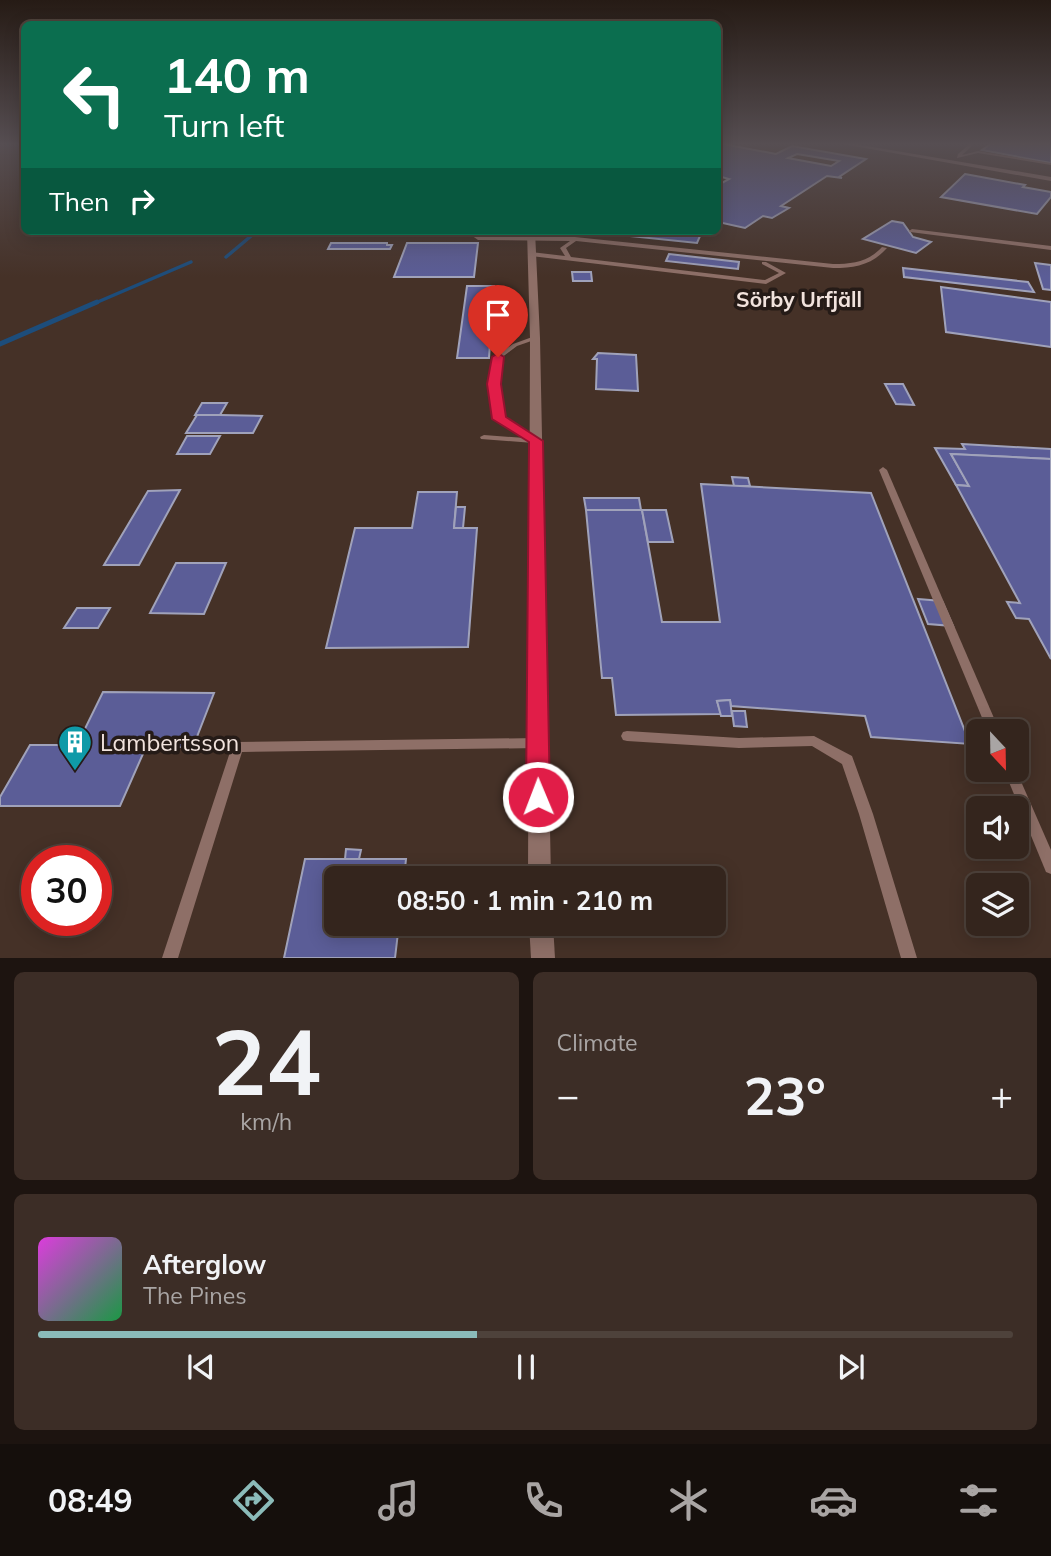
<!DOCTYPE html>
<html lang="en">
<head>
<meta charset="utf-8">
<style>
  body { margin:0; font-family:Mulish,sans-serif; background:#3c2d26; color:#f1f3f6; height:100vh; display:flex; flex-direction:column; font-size:26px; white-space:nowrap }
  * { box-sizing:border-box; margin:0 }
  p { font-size:23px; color:#a9a5a4 }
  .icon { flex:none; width:38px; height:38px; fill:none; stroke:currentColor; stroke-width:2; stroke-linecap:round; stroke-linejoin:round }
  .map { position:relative; height:958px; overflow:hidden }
  .panel { display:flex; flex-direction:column; gap:14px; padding:14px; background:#1d1410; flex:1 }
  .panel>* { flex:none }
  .top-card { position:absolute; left:21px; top:21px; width:700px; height:214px; border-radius:10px; box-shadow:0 4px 18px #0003,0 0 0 2px #4e423b; background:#0b6e4f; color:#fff; overflow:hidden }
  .needle { width:46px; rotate:158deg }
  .buttons { position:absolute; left:966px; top:719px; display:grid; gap:14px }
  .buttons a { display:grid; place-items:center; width:63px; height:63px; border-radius:10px; background:#34251d; box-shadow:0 4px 18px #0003,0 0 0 2px #4e423b; font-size:35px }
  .speed { position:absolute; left:21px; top:845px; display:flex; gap:14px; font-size:35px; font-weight:700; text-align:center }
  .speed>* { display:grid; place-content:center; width:91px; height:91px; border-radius:50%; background:#34251d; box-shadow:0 4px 18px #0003,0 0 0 2px #4e423b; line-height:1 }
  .speed .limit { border:10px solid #d22; background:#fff; color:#111 }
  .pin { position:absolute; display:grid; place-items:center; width:60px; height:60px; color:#fff; margin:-72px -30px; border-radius:50% 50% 50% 0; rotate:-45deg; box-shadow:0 0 7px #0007 }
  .pin .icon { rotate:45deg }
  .me { position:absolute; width:77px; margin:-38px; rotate:359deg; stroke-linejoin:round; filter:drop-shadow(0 0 5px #0008) }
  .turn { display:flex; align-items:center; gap:24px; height:147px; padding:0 28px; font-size:32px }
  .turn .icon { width:91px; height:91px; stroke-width:2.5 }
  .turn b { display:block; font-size:49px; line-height:60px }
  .then { display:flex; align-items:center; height:66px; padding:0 28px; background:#0003; gap:14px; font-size:26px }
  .big { font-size:52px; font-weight:700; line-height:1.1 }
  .panel .card { flex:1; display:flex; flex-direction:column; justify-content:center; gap:10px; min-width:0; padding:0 24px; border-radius:10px; background:#3c2d26 }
  .panel .dial { align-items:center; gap:0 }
  .dial b { font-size:91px; line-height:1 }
  .song { display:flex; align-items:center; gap:21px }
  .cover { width:84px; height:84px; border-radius:10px; background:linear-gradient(135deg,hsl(300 70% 55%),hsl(140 70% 35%)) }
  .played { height:7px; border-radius:4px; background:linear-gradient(90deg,#8bbbb9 45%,#4e423b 45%) }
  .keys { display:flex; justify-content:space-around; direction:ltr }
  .heat { display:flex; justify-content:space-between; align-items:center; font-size:38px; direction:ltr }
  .panel .tiles { flex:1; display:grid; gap:14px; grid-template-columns:1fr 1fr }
  .card:last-child { grid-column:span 2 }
  .trip { position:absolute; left:324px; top:866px; width:402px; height:70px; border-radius:10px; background:#34251d; box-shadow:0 4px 18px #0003,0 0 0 2px #4e423b; font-weight:700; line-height:70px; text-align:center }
  .dock { display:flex; height:112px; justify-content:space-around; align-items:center; background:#150f0c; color:#a9a5a4 }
  .dock .icon { width:49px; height:49px }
  .dock .on { color:#8bbbb9 }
  .dock b { font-size:32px; color:#f1f3f6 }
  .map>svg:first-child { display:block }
</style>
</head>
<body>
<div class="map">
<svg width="1051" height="958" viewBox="0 0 1051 958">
  <rect width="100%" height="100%" fill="#453127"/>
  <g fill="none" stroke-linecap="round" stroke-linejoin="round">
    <g stroke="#1d4d7b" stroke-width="3.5">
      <path d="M226,257L257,231"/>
      <path d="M93,304L191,262"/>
    </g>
    <path stroke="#1d4d7b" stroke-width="5" d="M0,344L97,302"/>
  </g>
  <g fill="#5b5d97" stroke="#a0a2ba" stroke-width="2" fill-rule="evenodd">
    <path d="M718,143L776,154L792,146L866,159L839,177L842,178L827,176L781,206L789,208L772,218L763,216L745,228L718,222V185L729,179L718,176ZM797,154L839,161L831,166L788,158Z"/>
    <path d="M992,143H1051V163L982,150Z"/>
    <path d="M965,174L1025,185L1023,187L1051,192V197L1037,214L941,197Z"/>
    <path d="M892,221L903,223L913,237L931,242L916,253L863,239Z"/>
    <path d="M612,231H646L700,236L697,243L610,234Z"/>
    <path d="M331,243H387V245H392L390,249H328Z"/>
    <path d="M407,243H478L474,277H394Z"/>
    <path d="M669,254L713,259L739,262L738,269L666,261Z"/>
    <path d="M1035,263L1051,265V290L1043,289Z"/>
    <path d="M903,268L1028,282L1034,292L904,277Z"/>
    <path d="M572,272H591L592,281H573Z"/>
    <path d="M467,286H494L489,358H457Z"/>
    <path d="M941,287L1051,302V347L946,332Z"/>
    <path d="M598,353L636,355L638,391L596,389L597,359H593Z"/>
    <path d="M885,384H903L914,405L896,404Z"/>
    <path d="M202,403H227L220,415H195Z"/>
    <path d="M197,415H220L262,416L253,433H186Z"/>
    <path d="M187,436H220L210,454H177Z"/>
    <path d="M962,444L1051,449V459L951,454L969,486L956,485L935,448L965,449Z"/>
    <path d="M951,454L1051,459V659L1029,619L1016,618L1007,602L1020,603L956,485L969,486Z"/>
    <path d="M732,477L748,478L750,486H734Z"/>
    <path d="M701,484L871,493L970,744L871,737L865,716L731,706L730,700L717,701L721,714L616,715L612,678H602L586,510H642L662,622H720Z"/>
    <path d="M180,490L139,565H104L148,491Z"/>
    <path d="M418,492H457L454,528H477L468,647L326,648L355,528H412Z"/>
    <path d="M584,498H639L641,510H586Z"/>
    <path d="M456,507H465L463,528H454Z"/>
    <path d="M642,510H666L673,542H648Z"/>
    <path d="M176,563H226L204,614L150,613Z"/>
    <path d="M918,599L942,601L953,626L928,624Z"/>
    <path d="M77,608H110L98,628H64Z"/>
    <path d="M103,692L214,693L193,747H146L120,806H0V797L30,745H77Z"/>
    <path d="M730,700L732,716H721L717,701Z"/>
    <path d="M732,711H745L747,727L734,726Z"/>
    <path d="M346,849L361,850L359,859H345Z"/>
    <path d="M305,859H406L404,878H336V924H399L395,958H284Z"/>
  </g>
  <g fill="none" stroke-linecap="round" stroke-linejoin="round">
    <g fill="#8e6f67" fill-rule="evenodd">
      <path d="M971,143H975L962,155L978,151L1051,163V165L978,153L957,158L958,154Z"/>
      <path d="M912,229L1051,246V250L910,232L909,231Z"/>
      <path d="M345,231H472L479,236L575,237L833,264C853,264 868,262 882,247L887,248C872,265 855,268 833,268L576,241L566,248L571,257L765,280L779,273L762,264V262H766L786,273L766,284L531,256L528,254L531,252L565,256L560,248L570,241L478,240L471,235L343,234V232Z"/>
      <path d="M535,336L538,338L537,339L517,346L501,358L498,384L503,418L540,441L539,443H534L481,439L480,437L484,435L525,438L495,419L490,384L496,356L513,344Z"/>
      <path d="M883,467L887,470L1000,732H988L879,470Z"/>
      <path d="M627,731L739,738L814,736L852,756L873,814L917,958H901L859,814L842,764L812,746L739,748L627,741L623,740L621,736L623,732Z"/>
      <path d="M537,738L541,739L543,743L541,747L537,748L242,752L178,958H162L233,743L237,742Z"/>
      <path d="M1004,770H1016L1051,850V874L1046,872Z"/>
    </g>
    <g fill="#8e6f67" fill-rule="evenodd">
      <path d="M837,143H849L1051,177V181Z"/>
      <path d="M527,231H535L540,338L551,878H528L530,338Z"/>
      <path d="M529,924H553L555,958H531Z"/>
    </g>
  </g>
  <linearGradient id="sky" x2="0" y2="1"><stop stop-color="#261b15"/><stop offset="0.52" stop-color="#564e52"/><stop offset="1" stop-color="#564e52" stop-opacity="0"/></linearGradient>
  <rect width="1051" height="277" fill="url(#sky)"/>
  <path fill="#e11d48" stroke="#92132f" stroke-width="2" d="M498,353L504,357L501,384L506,417L543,441L550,797L547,805L538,808L530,805L526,797L529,442L492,419L487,384L492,357Z"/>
  <defs>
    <g id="building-pin" transform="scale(1.75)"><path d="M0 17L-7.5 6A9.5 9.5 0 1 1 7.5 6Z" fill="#0f9aa8" stroke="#251b17"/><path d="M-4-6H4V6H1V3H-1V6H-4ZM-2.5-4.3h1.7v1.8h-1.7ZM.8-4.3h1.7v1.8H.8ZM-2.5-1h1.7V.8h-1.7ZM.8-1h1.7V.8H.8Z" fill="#fff"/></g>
  </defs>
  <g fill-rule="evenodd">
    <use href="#building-pin" x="75" y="742"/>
  </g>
  <g text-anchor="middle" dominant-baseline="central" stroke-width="7" stroke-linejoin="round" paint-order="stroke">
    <g font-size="21" font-weight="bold" fill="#f1e3dd" stroke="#251b17">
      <text x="799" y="299">Sörby Urfjäll</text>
    </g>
    <g font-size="23" fill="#f1e3dd" stroke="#251b17" text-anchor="start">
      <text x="100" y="742">Lambertsson</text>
    </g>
  </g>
</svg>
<div class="buttons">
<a><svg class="needle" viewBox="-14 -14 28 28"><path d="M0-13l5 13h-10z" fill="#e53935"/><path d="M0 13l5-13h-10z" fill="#a9a5a4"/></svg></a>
<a><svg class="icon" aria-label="sound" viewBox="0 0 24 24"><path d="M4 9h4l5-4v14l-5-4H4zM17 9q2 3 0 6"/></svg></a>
<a><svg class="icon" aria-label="layers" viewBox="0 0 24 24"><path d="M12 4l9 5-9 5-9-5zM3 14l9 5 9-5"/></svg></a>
</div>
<div class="speed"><div class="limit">30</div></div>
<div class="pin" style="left:498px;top:357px;background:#d93025"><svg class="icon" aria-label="arrive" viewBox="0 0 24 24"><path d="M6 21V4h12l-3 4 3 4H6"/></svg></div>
<svg class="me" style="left:538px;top:797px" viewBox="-20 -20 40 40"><circle r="17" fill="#e11d48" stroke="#fff" stroke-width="3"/><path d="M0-11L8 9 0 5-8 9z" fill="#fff"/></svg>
<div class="trip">08:50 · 1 min · 210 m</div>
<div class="top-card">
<div class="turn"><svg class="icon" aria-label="left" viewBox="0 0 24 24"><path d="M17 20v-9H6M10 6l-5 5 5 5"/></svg><div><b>140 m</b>Turn left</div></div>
<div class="then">Then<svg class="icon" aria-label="right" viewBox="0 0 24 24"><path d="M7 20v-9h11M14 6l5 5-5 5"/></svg></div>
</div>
</div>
<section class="panel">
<div class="tiles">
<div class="card dial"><b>24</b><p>km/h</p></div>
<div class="card"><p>Climate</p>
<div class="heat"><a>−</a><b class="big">23°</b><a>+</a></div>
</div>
<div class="card">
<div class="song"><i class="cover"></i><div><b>Afterglow</b><p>The Pines</p></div></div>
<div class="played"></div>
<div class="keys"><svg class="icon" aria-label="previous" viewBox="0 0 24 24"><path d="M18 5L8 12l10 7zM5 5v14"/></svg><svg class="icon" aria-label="pause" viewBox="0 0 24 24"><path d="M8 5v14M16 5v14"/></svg><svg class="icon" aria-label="next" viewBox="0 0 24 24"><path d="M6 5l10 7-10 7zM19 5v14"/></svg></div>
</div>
</div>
</section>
<nav class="dock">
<b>08:49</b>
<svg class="icon on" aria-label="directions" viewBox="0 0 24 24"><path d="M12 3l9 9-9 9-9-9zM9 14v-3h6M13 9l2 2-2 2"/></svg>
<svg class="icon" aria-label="music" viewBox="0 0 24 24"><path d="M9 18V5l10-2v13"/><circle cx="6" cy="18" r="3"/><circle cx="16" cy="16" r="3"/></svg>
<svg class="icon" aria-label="phone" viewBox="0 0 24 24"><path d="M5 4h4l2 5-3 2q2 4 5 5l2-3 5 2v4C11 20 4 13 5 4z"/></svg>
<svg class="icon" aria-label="climate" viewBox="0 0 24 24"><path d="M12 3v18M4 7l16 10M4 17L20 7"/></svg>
<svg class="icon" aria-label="car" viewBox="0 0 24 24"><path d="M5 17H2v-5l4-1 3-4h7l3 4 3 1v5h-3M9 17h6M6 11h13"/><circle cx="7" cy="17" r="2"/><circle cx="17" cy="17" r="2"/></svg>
<svg class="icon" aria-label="filters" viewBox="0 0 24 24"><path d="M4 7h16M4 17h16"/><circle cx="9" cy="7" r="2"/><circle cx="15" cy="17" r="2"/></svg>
</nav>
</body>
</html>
